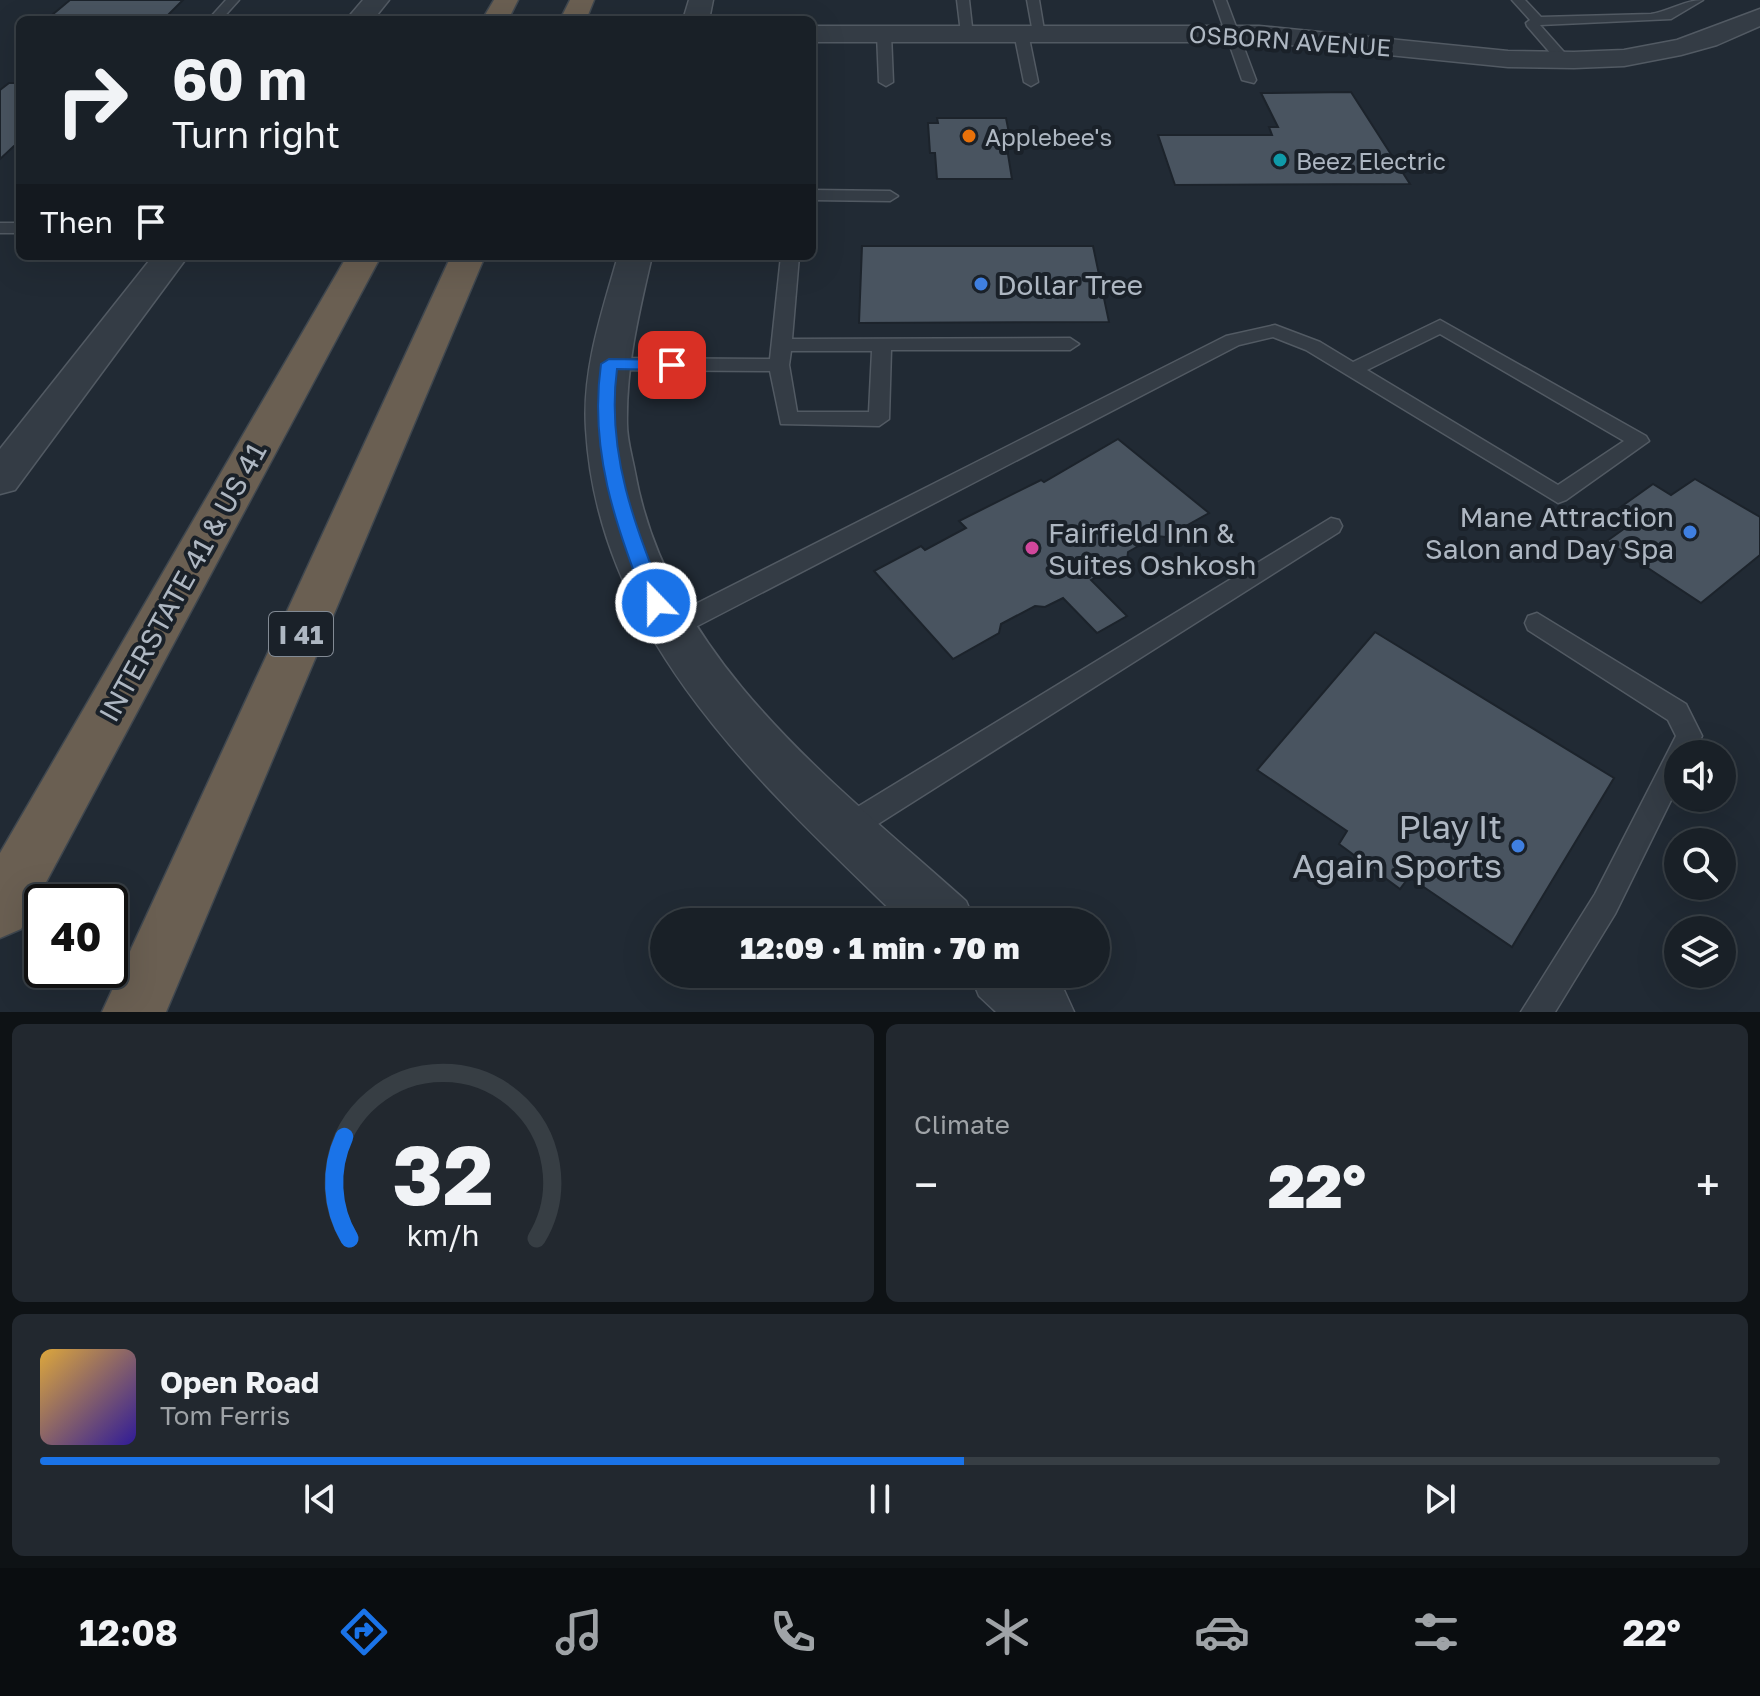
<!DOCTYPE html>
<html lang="en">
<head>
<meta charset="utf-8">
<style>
  body { margin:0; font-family:"Golos Text",sans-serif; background:#22282f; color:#f1f3f6; height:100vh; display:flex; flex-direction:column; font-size:30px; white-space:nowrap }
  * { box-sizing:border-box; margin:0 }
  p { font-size:26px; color:#9fa3a7 }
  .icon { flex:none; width:44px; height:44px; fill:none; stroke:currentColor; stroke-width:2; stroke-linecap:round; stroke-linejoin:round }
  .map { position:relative; height:1012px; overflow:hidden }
  .panel { display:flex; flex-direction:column; gap:12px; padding:12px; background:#0e1215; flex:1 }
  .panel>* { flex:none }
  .banner { position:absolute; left:16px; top:16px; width:800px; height:244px; border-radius:12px; box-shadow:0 8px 32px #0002,0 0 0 2px #373e44; background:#192027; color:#f1f3f6; overflow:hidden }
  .tools { position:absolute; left:1664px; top:740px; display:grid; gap:16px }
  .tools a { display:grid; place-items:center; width:72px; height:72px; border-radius:50%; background:#192027; box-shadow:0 8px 32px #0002,0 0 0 2px #373e44; font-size:40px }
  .speed { position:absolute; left:24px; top:884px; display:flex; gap:16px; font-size:40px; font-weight:700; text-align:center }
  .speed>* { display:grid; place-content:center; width:104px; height:104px; border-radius:50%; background:#192027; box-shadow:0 8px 32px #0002,0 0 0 2px #373e44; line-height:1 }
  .speed .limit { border:4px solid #111; border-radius:12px; background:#fff; color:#111 }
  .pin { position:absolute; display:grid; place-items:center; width:68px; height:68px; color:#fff; margin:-34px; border-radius:16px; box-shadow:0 4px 12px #0006 }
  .me { position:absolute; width:88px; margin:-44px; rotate:338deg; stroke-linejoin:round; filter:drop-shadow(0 0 6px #0008) }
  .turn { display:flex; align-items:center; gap:28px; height:168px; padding:0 24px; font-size:36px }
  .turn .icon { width:104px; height:104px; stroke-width:2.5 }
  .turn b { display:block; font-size:56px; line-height:68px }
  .then { display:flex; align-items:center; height:76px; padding:0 24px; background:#0003; gap:16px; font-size:30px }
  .big { font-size:60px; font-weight:800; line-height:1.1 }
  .panel .widget { flex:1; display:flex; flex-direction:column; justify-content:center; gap:12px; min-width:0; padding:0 28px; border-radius:12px; background:#22282f }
  .panel .dial { align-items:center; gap:0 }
  .dial svg { height:208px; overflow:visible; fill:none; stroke:#373e44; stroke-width:7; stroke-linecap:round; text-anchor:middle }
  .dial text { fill:#f1f3f6; stroke:none }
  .song { display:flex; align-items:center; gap:24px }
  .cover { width:96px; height:96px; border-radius:12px; background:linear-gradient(135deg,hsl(40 70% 55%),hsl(250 70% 35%)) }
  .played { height:8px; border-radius:4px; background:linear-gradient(90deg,#1a73e8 55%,#373e44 55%) }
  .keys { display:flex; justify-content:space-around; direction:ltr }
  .heat { display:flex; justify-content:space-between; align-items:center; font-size:44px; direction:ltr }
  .panel .tiles { flex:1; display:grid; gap:12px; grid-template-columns:1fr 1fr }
  .widget:last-child { grid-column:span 2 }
  .trip { position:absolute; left:650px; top:908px; width:460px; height:80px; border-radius:40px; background:#192027; box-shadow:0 8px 32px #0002,0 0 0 2px #373e44; font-weight:800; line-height:80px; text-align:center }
  .tab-bar { display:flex; height:128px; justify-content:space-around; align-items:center; background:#0a0d10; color:#9fa3a7 }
  .tab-bar .icon { width:56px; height:56px }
  .tab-bar .on { color:#1a73e8 }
  .tab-bar b { font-size:36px; color:#f1f3f6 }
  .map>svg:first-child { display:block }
</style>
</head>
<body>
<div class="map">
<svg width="1760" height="1012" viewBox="0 0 1760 1012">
  <rect width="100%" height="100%" fill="#212a34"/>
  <g fill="#495460" stroke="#1c232b" stroke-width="2">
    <path d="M70,0H183L163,20H46Z"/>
    <path d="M9,83H20V146H14L0,159V90Z"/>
    <path d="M1351,92L1410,184L1175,185L1158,135H1272L1269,127H1278L1261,93Z"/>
    <path d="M937,118H1006L1012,148H1007L1012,179H937L935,153H930L928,123H938Z"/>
    <path d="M862,246H1093L1109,322L859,323Z"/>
    <path d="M1118,439L1209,513L1166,537L1156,536L1128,552L1127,561L1091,580L1127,616L1097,633L1063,598L1045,607L1035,606L1001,624L999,633L953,659L874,571L921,546L925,550L966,528L959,521L1041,480L1044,482Z"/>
    <path d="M1695,479L1760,517V555L1701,603L1607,541L1632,523L1615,511L1653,484L1671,495Z"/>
    <path d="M1375,632L1614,778L1512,947L1409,877L1400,889L1339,844L1347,831L1257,770Z"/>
  </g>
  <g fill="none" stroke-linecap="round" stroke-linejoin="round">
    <g stroke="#525a63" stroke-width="3">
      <g id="service">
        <path d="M226,0H239L221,20H208Z"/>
        <path d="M957,0H969L973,36L961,33Z"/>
        <path d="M1027,0H1039L1045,36L1033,33Z"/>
        <path d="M1214,0H1226L1256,80L1254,83L1242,80Z"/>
        <path d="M1512,0H1525L1541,17L1651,14C1670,11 1684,0 1703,0L1671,19L1540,25L1571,60L1564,64L1559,63L1527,26L1526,23L1530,20Z"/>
        <path d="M1021,29L1028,33L1038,82L1031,86L1024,82L1014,33Z"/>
        <path d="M884,30L891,34L893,82L886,86L879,82L877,34Z"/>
        <path d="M812,190L890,191L898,196L890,201L812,200Z"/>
        <rect x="0" y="223" width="20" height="10"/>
        <path d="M781,256H799L792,339L1070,338L1079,344L1070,350H891L889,419L879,426L781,424L770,371L609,370L599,364L609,358L770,359ZM791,351H872L869,412H797L789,365Z"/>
        <path d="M1440,320L1646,436L1649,441L1566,500L1558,503L1306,350L1273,337L1239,345L680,635L671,638L662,635L659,628L662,621L1226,336L1275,325L1320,342L1353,362ZM1440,334L1624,441L1558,485L1367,370Z"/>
        <path d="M1331,518L1339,520L1342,526L1339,532L856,838L846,842L836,838L832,829L836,820Z"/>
        <path d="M1537,613L1686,704L1702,736L1693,754H1678V786L1615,914L1555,1012H1521L1595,894L1676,736L1668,720L1528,630L1525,623L1528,616Z"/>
      </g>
    </g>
    <g stroke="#525a63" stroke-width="3">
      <path id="minor" d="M1760,9V26L1717,45L1681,55L1624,66L1574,68L1508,67L1259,42H812V26H1259L1508,51L1574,52L1624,50L1677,40Z"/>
    </g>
    <g stroke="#525a63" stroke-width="3">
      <g id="tertiary">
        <path d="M363,0H389L373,20H346Z"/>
        <path d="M689,0H713L709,20H683Z"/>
        <path d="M153,256H188L15,490L0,494V449Z"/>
        <path d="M618,256H652C639,312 626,366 627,424C627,440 632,456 635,472C668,659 833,782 966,901L975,922H903C762,785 598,639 586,429C582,370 602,312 618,256Z"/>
        <path d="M970,974H1047L1064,990L1074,1012H996L979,996Z"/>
      </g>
    </g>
    <g stroke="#3f474f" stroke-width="3">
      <g id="motorway">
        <path d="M494,0H518L508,20H482Z"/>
        <path d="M570,0H594L586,20H560Z"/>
        <path d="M347,256H381L21,929L0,938V853Z"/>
        <path d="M451,256H485L166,1012H102Z"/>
      </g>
    </g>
    <use href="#service" fill="#343c45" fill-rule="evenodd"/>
    <use href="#minor" fill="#343c45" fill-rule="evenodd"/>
    <use href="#tertiary" fill="#343c45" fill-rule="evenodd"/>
    <use href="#motorway" fill="#6a5f52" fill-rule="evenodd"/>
  </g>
  <path fill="#1a73e8" stroke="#114b97" stroke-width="2" d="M609,359L672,360L680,365L672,370L617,369C606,452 635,528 666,603L663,608H649L646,603C615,525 589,449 601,364Z"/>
  <circle fill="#e8710a" stroke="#1a2129" stroke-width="3" cx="969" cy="136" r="8"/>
  <circle fill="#0f9aa8" stroke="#1a2129" stroke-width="3" cx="1280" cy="160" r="8"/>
  <g fill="#3f7fe0" stroke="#1a2129" stroke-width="3">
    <circle cx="981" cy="284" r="8"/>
    <circle cx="1690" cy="532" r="8"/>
    <circle cx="1518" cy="846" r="8"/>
  </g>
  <circle fill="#d1479c" stroke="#1a2129" stroke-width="3" cx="1032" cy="548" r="8"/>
  <g text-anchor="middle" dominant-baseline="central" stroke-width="8" stroke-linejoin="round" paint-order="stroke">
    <g font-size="24" fill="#aeb7c2" stroke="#1a2129">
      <text transform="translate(1290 40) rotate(4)">OSBORN AVENUE</text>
    </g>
    <g font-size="24" fill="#aeb7c2" stroke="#1a2129" text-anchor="start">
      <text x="985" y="136">Applebee's</text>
      <text x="1296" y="160">Beez Electric</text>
    </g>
    <rect fill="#1a2129" stroke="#828a94" stroke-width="2" x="269" y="612" width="64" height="44" rx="6"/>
    <g font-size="26" font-weight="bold" fill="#aeb7c2">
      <text x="301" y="634">I 41</text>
    </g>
    <g font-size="28" fill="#aeb7c2" stroke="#1a2129" text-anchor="start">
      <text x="997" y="284">Dollar Tree</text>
      <text x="1674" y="516" text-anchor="end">Mane Attraction<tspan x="1674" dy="32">Salon and Day Spa</tspan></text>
      <text x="1048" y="532">Fairfield Inn &amp;<tspan x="1048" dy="32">Suites Oshkosh</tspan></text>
    </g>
    <g font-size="28" fill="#aeb7c2" stroke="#1a2129">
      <text transform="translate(182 582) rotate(-61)">INTERSTATE 41 &amp; US 41</text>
    </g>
    <g font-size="34" fill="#aeb7c2" stroke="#1a2129" text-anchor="end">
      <text x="1502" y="826">Play It<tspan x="1502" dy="39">Again Sports</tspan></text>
    </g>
  </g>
</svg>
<div class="tools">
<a><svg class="icon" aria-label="sound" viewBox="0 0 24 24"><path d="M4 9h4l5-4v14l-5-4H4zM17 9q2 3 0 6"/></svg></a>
<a><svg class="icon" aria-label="search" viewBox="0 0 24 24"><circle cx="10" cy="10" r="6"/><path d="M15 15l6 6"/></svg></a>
<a><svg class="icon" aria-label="layers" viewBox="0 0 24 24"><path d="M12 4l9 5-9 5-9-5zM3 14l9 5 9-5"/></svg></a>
</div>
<div class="speed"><div class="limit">40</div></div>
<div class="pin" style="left:672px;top:365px;background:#d93025"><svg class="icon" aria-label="arrive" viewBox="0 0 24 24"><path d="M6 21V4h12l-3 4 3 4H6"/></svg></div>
<svg class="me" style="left:656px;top:603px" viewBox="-20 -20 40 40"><circle r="17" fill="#1a73e8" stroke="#fff" stroke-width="3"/><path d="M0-11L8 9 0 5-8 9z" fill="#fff"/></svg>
<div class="trip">12:09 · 1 min · 70 m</div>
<div class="banner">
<div class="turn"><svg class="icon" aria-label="right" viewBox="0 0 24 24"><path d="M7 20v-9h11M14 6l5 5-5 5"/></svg><div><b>60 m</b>Turn right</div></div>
<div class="then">Then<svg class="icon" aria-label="arrive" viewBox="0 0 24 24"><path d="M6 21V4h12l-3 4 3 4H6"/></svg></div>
</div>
</div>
<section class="panel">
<div class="tiles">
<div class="widget dial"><svg viewBox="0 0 100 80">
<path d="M14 69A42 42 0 1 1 86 69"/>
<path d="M14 69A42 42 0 0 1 12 30" stroke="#1a73e8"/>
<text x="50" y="56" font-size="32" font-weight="700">32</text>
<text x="50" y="72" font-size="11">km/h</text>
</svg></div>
<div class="widget"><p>Climate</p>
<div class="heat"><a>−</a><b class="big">22°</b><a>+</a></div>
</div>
<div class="widget">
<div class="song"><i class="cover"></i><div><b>Open Road</b><p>Tom Ferris</p></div></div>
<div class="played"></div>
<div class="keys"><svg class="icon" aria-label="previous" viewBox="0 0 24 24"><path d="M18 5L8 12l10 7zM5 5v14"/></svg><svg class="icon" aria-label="pause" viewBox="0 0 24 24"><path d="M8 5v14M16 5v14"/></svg><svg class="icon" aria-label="next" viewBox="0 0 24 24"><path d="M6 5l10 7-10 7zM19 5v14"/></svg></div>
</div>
</div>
</section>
<nav class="tab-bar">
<b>12:08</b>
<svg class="icon on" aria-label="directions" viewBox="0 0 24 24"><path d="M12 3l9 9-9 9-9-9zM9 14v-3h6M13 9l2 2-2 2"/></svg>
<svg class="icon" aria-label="music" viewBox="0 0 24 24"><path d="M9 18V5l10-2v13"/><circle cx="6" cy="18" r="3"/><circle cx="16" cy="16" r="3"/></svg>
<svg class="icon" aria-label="phone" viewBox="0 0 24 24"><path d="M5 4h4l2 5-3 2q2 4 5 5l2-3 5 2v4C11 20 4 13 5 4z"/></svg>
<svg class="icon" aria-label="climate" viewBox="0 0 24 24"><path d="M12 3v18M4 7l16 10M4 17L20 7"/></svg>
<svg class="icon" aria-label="car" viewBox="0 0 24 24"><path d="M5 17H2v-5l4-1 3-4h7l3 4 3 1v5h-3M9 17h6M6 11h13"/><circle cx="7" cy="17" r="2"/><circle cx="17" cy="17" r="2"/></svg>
<svg class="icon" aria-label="filters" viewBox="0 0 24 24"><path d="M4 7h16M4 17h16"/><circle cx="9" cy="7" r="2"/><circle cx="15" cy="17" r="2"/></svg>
<b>22°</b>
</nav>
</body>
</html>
